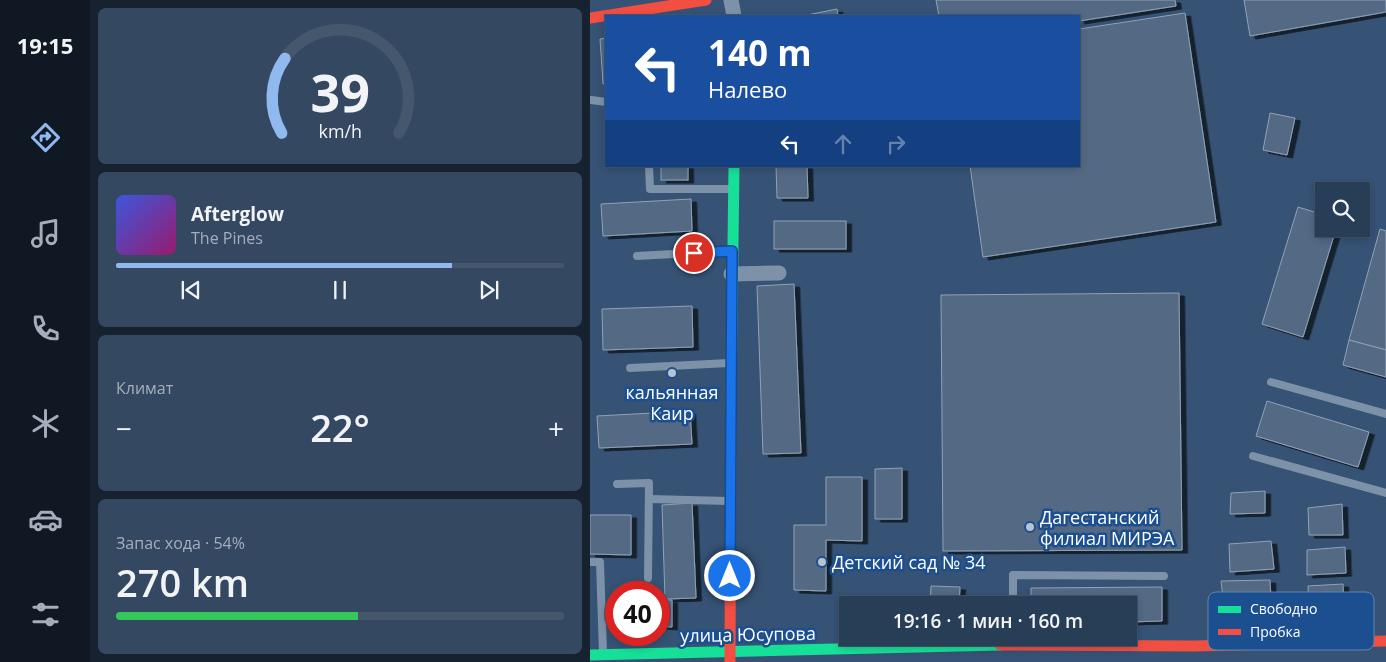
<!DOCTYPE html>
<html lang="ru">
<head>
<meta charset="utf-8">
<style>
  body { margin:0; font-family:"Open Sans",sans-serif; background:#344961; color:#f1f3f6; height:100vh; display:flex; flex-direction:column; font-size:19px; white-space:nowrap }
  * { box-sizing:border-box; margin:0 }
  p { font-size:16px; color:#a5aeba }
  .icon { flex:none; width:28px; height:28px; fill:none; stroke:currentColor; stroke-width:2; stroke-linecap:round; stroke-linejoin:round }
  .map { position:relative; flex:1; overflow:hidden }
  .side { display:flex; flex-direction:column; gap:8px; padding:8px; background:#162230; width:500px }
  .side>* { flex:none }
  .guide { position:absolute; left:15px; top:15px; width:475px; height:152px; border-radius:0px; box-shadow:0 2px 8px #0003,0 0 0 1px #44576d; background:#1a4fa0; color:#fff; overflow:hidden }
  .controls { position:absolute; left:725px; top:182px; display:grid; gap:10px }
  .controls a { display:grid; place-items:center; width:55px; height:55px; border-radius:0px; background:#283e57; box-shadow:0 2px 8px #0003,0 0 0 1px #44576d; font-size:25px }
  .speed { position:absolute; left:15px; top:581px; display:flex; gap:10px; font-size:25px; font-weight:700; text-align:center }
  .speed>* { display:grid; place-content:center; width:65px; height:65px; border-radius:50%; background:#283e57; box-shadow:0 2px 8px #0003,0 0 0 1px #44576d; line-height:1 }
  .speed .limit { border:8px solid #d22; background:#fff; color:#111 }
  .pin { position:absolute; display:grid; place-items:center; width:42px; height:42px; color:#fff; margin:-21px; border:2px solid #fff; border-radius:50%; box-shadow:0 1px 5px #0007 }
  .me { position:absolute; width:55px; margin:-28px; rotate:0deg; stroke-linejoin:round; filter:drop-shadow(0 0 4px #0008) }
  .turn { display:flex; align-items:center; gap:18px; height:105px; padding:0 20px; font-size:22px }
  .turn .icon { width:65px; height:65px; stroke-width:2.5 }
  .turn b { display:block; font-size:35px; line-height:42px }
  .lanes { display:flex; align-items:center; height:48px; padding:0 20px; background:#0003; justify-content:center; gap:25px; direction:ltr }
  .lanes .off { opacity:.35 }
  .big { font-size:38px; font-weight:600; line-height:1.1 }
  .side .tile { flex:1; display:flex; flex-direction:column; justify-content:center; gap:8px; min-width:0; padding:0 18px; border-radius:8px; background:#344961 }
  .side .dial { align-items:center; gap:0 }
  .dial svg { height:130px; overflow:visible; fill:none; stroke:#44576d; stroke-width:7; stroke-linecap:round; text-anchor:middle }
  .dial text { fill:#f1f3f6; stroke:none }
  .song { display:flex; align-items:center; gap:15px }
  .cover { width:60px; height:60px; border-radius:8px; background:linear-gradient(135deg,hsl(230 70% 55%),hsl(320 70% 35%)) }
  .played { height:5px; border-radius:2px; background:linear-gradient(90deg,#90b9f0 75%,#44576d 75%) }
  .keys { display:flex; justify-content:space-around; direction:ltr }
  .heat { display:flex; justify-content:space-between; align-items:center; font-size:28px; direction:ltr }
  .charge { height:8px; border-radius:4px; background:linear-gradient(90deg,#34c759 54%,#44576d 0) }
  .trip { position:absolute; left:249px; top:596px; width:298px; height:50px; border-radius:0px; background:#283e57; box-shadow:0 2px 8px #0003,0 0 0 1px #44576d; font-weight:600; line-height:50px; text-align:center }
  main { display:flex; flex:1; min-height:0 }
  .tab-bar { display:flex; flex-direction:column; width:90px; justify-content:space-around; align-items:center; background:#101923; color:#a5aeba }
  .tab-bar .icon { width:35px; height:35px }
  .tab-bar .current { color:#90b9f0 }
  .tab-bar b { font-size:22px; color:#f1f3f6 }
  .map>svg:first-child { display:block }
</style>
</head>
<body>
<main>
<nav class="tab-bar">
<b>19:15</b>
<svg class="icon current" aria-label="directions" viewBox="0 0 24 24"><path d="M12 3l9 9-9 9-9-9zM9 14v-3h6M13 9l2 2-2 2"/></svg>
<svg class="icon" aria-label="music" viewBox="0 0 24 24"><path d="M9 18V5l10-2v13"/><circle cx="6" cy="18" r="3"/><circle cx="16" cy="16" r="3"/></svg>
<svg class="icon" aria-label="phone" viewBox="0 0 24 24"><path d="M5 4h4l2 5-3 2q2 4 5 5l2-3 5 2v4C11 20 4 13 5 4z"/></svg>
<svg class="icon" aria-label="climate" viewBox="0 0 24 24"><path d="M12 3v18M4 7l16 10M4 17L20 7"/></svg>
<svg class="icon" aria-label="car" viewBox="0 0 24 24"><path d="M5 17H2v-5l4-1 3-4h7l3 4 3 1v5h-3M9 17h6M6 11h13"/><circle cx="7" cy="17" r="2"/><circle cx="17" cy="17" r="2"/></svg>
<svg class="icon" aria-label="filters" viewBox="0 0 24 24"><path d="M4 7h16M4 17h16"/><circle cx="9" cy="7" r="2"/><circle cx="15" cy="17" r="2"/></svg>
</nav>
<section class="side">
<div class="tile dial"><svg viewBox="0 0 100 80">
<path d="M14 69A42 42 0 1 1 86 69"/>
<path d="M14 69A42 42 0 0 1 16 23" stroke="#90b9f0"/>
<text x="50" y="56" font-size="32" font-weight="700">39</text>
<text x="50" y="72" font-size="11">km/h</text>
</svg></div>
<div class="tile">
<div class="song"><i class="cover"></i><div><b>Afterglow</b><p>The Pines</p></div></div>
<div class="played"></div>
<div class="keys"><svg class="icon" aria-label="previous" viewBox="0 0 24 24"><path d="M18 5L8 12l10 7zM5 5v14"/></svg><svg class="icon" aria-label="pause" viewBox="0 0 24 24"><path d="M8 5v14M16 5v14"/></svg><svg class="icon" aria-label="next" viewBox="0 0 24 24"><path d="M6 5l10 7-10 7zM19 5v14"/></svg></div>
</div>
<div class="tile"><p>Климат</p>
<div class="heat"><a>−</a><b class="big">22°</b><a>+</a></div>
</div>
<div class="tile"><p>Запас хода · 54%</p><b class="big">270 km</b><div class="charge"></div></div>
</section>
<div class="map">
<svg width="796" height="662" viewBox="0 0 796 662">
  <defs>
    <filter id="shadow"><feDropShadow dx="5.5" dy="3" stdDeviation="0" flood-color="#0009"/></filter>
  </defs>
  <rect width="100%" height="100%" fill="#365274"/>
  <g fill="#526984" stroke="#92a2b6" filter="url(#shadow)">
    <path d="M346,0H585L586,6L489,21V16H349Z"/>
    <path d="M654,0H796V12L660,36Z"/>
    <path d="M247,9L248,16H212Z"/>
    <path d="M595,13L626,222L393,257L380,166H489V29Z"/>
    <path d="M16,38V83L13,84L10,39Z"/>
    <path d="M680,113L705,118L697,155L673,150Z"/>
    <rect x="71" y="166" width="27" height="14"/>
    <path d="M186,166H217L218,198H187Z"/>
    <path d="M101,199L102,231L13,236L11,204Z"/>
    <path d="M708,207L734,215V229H746L713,337L672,324Z"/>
    <rect x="184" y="221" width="72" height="28"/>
    <path d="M790,229L796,231V350L759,340Z"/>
    <path d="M204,284L211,453L173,454L167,286Z"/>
    <path d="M589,293L592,550L353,551L351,295Z"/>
    <path d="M102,306L103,347L13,350L12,309Z"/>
    <path d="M759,340L796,350V377L753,365Z"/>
    <path d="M677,401L779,432L768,467L666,436Z"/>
    <path d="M100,411L102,444L9,448L7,416Z"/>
    <path d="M312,468V519H285V469Z"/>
    <path d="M236,477H272V541L236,540V591L204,590V525H236Z"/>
    <path d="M675,491V513L640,514L641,493Z"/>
    <path d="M102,503L106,598L75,599L72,505Z"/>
    <path d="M752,504L753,535H719L718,508Z"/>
    <path d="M0,515H41V555L0,554Z"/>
    <path d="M681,541L684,569L640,572L639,544Z"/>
    <path d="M755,547L756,573L717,575V550Z"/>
    <path d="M680,580L682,619L635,616L631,581Z"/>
    <path d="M753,584L754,609L719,611L718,586Z"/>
    <path d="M341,586L370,587L369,605H340Z"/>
    <path d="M572,587V621L538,622V605H441V588Z"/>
    <path d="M69,600H82V627L69,626Z"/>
  </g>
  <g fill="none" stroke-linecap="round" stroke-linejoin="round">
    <g stroke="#7d92a8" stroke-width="8">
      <path d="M1,100L16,102"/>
      <path d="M59,166L60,189H142"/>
      <path d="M47,256L140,251"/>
      <path d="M40,368L139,363"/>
      <path d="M681,382L796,414"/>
      <path d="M663,456L796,493"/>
      <path d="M27,484L59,483L58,578"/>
      <path d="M59,499L138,501"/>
      <path d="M0,562H10L13,653"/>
      <path d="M423,605V575L574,576"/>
    </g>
    <g stroke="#7d92a8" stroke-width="15">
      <path d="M141,0L144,16"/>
      <path d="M141,274L189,273"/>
    </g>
    <g stroke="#16e098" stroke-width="11">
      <path d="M141,400L144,166"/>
      <path d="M0,655L410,645"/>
    </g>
    <g stroke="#f24e42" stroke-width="11">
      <path d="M0,18L116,0"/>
      <path d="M410,645L604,646L796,641"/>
      <path d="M140,662L141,400"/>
    </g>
  </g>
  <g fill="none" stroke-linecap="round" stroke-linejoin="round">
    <g stroke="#114b97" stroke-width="12">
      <path id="route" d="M104,253L142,251L140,576"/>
    </g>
    <use href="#route" stroke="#1a73e8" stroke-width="9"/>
  </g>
  <g fill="#b9c2ce" stroke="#1b4f8f" stroke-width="2">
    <circle cx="82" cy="373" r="5"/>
    <circle cx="440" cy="527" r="5"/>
    <circle cx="232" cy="562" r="5"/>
  </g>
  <g text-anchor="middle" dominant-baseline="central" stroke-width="5" stroke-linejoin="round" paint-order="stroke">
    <g font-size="18" fill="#fff" stroke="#1b4f8f" text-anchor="start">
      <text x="82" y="392" text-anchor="middle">кальянная<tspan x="82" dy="21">Каир</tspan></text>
      <text x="450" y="517">Дагестанский<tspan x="450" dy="21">филиал МИРЭА</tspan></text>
      <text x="242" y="562">Детский сад № 34</text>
    </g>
    <g font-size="18" fill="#fff" stroke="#1b4f8f">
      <text transform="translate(158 634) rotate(-1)">улица Юсупова</text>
    </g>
  </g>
  <rect x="618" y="592" width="166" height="58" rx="8" fill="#1b4f8f" stroke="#5f84b1" stroke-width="1"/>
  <rect x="628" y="606" width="23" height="7" fill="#16e098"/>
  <rect x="628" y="629" width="23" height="6" fill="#f24e42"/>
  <g font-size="14" fill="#fff">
    <text x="660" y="614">Свободно</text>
    <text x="660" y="637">Пробка</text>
  </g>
</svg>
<div class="controls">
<a><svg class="icon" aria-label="search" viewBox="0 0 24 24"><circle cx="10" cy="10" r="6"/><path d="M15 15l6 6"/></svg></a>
</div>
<div class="speed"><div class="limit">40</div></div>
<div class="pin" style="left:104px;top:253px;background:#d93025"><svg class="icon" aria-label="arrive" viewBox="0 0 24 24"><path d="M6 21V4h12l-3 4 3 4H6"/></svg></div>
<svg class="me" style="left:140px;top:576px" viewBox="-20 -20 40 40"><circle r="17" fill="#1a73e8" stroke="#fff" stroke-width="3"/><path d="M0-11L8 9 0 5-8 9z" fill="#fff"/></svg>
<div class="trip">19:16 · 1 мин · 160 m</div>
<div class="guide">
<div class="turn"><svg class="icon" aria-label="left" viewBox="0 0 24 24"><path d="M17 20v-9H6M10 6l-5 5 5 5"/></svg><div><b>140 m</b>Налево</div></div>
<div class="lanes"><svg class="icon" aria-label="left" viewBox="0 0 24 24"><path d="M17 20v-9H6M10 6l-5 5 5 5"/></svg><svg class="icon off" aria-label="ahead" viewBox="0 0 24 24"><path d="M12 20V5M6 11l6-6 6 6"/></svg><svg class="icon off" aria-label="right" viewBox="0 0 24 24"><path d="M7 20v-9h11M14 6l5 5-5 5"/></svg></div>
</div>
</div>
</main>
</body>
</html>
